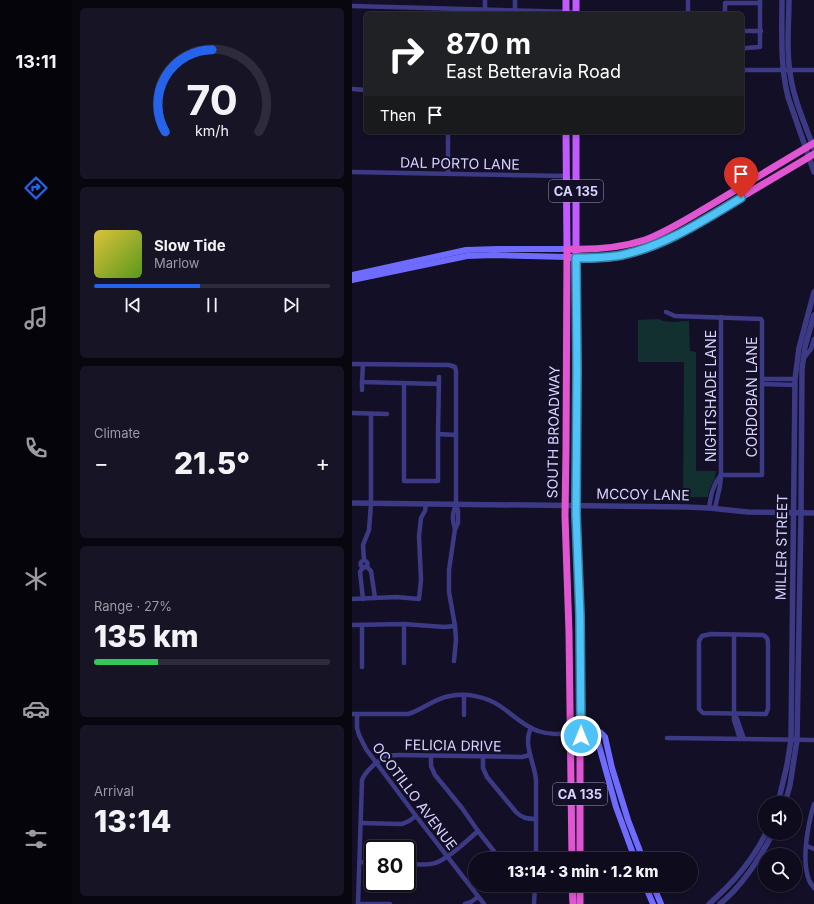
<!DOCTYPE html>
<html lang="en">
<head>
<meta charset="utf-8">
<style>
  body { margin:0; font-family:Inter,sans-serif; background:#171425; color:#f1f3f6; height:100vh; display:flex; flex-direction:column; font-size:15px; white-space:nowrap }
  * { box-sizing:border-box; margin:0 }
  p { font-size:13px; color:#9b9ba3 }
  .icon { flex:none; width:22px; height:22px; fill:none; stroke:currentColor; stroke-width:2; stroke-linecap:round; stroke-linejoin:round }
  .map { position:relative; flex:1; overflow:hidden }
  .details { display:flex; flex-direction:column; gap:8px; padding:8px; background:#08060f; width:280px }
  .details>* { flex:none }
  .hud { position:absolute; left:12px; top:12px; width:380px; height:122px; border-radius:6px; box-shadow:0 2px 6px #0003,0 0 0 1px #2e2b3b; background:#202124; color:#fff; overflow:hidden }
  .buttons { position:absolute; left:406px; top:796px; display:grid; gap:8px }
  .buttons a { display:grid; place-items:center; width:44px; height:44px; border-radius:50%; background:#0e0b1c; box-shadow:0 2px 6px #0003,0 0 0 1px #2e2b3b; font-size:20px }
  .speed { position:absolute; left:12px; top:840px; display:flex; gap:8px; font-size:20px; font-weight:700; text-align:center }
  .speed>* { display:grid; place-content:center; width:52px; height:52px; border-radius:50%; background:#0e0b1c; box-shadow:0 2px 6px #0003,0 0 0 1px #2e2b3b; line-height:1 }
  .speed .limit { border:2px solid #111; border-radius:6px; background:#fff; color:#111 }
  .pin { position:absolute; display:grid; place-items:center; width:34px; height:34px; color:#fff; margin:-41px -17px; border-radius:50% 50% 50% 0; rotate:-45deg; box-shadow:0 0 4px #0007 }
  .pin .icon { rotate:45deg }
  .me { position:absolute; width:44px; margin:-22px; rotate:0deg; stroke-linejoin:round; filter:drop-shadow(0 0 3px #0008) }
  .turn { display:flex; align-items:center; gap:14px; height:84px; padding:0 16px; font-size:18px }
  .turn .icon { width:52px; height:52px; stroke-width:2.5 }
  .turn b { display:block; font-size:28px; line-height:34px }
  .then { display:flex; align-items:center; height:38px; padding:0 16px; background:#0003; gap:8px; font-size:15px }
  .big { font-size:30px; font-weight:800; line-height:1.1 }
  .details .tile { flex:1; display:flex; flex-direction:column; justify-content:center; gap:6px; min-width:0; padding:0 14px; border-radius:6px; background:#171425 }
  .details .dial { align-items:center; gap:0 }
  .dial svg { height:104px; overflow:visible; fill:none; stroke:#2e2b3b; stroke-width:7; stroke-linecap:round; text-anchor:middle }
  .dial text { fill:#f1f3f6; stroke:none }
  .song { display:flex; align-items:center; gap:12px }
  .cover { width:48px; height:48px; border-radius:6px; background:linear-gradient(135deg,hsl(50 70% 55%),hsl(90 70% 35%)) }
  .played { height:4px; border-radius:2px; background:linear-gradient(90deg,#2563eb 45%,#2e2b3b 45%) }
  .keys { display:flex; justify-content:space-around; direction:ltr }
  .heat { display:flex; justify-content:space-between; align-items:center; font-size:22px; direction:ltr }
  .charge { height:6px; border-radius:3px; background:linear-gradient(90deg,#34c759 27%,#2e2b3b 0) }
  .trip { position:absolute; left:116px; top:852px; width:230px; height:40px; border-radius:20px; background:#0e0b1c; box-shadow:0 2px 6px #0003,0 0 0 1px #2e2b3b; font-weight:800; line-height:40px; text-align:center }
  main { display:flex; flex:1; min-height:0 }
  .dock { display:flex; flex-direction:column; width:72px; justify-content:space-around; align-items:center; background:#06040b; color:#9b9ba3 }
  .dock .icon { width:28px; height:28px }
  .dock .current { color:#2563eb }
  .dock b { font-size:18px; color:#f1f3f6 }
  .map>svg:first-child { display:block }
</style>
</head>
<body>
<main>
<nav class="dock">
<b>13:11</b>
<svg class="icon current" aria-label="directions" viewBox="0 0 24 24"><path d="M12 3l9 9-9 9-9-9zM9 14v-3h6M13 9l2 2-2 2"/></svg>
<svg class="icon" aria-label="music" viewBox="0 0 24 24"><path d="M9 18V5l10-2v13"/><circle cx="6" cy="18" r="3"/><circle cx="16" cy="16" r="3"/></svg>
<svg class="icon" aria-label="phone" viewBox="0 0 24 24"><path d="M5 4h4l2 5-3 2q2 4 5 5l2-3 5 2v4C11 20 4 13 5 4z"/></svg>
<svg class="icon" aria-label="climate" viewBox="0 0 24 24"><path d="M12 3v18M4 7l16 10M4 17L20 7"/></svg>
<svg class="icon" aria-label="car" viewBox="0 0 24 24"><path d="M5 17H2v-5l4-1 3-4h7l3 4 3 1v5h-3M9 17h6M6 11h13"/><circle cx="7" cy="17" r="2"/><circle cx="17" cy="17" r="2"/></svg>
<svg class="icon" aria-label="filters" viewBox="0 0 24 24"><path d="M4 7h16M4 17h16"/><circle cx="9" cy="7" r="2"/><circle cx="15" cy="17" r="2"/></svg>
</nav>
<section class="details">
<div class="tile dial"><svg viewBox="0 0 100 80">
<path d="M14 69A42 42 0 1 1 86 69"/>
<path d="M14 69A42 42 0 0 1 50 6" stroke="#2563eb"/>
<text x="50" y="56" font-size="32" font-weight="700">70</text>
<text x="50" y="72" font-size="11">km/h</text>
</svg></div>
<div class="tile">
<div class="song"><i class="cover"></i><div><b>Slow Tide</b><p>Marlow</p></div></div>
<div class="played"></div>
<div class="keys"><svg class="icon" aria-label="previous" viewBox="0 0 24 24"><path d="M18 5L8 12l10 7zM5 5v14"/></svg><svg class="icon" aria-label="pause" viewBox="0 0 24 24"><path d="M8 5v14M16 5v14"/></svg><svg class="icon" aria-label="next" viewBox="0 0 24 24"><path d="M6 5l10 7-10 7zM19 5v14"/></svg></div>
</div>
<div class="tile"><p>Climate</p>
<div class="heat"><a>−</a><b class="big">21.5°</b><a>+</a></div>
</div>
<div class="tile"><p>Range · 27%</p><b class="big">135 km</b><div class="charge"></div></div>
<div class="tile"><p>Arrival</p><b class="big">13:14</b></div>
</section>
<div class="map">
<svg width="462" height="904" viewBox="0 0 462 904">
  <rect width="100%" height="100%" fill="#130f26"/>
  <path fill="#12302f" d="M306,319H307C315,324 328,321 337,321L338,351L344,352V471H364L363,478L357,490L356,497H331L332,362H286V320Z"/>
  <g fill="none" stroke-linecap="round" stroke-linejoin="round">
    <g stroke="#3d3a85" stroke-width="4.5">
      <path d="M163,0V10"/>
      <path d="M0,6L224,12"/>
      <path d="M133,10V0"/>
      <path d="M336,14V0"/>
      <path d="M373,14V3H408"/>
      <path d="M390,31H409"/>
      <path d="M390,49V70H462"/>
      <path d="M390,49L394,48L408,47V0"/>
      <path d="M0,89L14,90"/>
      <path d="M0,172L215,176"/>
      <path d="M96,174V132"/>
      <path d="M314,312L323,316L409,319L410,321V475H369"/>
      <path d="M451,359L459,349L462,339"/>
      <path d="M0,364L97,365L103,367L104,371V505L106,511V523L103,529L97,570V592L103,626L104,640L102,661"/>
      <path d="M11,364L10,382L87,384"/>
      <path d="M87,377L86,434L104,435"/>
      <path d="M410,379H443"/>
      <path d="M52,383V481H86V434"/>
      <path d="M410,384L443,385"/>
      <path d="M10,390V382"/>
      <path d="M0,413L35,414"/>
      <path d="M357,508C359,495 360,487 368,476"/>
      <path d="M363,508L368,486L369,475V317"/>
      <path d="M103,529C100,520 100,514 104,505"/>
      <path d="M12,560L11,545L17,530L19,504V414"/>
      <circle cx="12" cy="564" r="3.5"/>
      <path d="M14,566L19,571L23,598"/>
      <path d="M11,567L8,572L11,599"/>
      <path d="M0,599L44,597L67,599L69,580L67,536L69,518L73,511L74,504"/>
      <path d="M52,624V663"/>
      <path d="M0,625L52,624L92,627L103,626"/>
      <path d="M10,625V667"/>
      <path d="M359,634L411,635C415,637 416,639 416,644V709L414,714H412L351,713L347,709V641L350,636Z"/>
      <path d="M382,635V720L388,739"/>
      <path d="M0,714H56C70,710 83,698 98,696C114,693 133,696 148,706C160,714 171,726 186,731C197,735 208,734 219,733"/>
      <path d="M5,714V728L7,735L14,749L64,816L132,904"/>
      <path d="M381,714L385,719L392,739"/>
      <path d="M112,715V695"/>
      <path d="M179,728C177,732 176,737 176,741C176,754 183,767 184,780V859"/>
      <path d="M315,738L462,740"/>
      <path d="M79,756V766L83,775L110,808L126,831L148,859"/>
      <path d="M131,757V768L135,777L164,812C170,818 175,819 184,819"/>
      <path d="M462,804C456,824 449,860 457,880C458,883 460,885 462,888"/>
      <path d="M9,823L50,824L57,821L64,816"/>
      <path d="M455,846L462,849"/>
      <path d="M8,862L21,863"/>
      <path d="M55,864C64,864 75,866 83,863C95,860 116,840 126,831"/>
      <path d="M6,904L10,780C13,772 26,760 33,757C37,755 42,755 47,755L170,757L178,755"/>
      <path d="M6,904H38"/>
      <path d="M113,904L119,902L126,897"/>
      <path d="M182,904L183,885"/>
    </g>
    <g stroke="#3d3a85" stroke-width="5.5">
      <path d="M430,0C430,33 428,65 436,97L462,172"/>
      <path d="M437,0C437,23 434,50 438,72C441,98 453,124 462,149"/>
      <path d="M0,503L334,507L357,508L396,512L462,513"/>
      <path d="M426,803L435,765L439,740L443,379L447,348L462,292"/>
      <path d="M433,803L438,785L445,740L449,513L450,369L453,347L462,315"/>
      <path d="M357,904C379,885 401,860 414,833"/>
      <path d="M368,904C390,886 408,858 421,833"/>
    </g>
    <g stroke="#6f6bff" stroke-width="6">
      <path d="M0,275L114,250L146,249H215"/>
      <path d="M0,280L115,256L142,255L215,257"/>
      <path d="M219,733C222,732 225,729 228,729C238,726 248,730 253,737L260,768L276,820L291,859"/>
      <path d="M224,734L229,736H240L246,742L264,807L283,859"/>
      <path d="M293,885L301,904"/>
      <path d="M301,885L309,904"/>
    </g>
    <g stroke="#c25bff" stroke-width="7">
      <path d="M224,0V14"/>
      <path d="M214,14V0"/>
      <path d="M214,132L215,249"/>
      <path d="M215,257L224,258V132"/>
    </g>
    <g stroke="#e055d1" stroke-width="7">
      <path d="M220,859L217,632L213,516L214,449L215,249C241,250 268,248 293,240C314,232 333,220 352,209C389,187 425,165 462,143"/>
      <path d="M228,859V616L223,514L225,368L224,258C239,258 255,258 270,255C311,247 348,223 383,201C409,185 436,170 462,154"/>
      <path d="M220,885L221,904"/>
      <path d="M228,885V904"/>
    </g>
  </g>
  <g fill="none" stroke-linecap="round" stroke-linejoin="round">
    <g stroke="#337fa1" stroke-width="10">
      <path id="route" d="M229,736L228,616L224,514L225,368L224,258C239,258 255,258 270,255C313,246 352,220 389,198"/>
    </g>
    <use href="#route" stroke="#4fc3f7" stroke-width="7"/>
  </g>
  <g text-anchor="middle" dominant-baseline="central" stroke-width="4" stroke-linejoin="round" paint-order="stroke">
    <g fill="#130f26" stroke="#9e99be" stroke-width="1">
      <rect x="197" y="180" width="54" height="22" rx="3"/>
      <rect x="201" y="783" width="54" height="22" rx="3"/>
    </g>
    <g font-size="13" font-weight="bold" fill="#d9d4ff">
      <text x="224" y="191">CA 135</text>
      <text x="228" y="794">CA 135</text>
    </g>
    <g font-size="14" fill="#d9d4ff" stroke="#130f26">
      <text transform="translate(108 163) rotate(1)">DAL PORTO LANE</text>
      <text transform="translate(358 396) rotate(-90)">NIGHTSHADE LANE</text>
      <text transform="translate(399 397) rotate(-90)">CORDOBAN LANE</text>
      <text transform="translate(201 432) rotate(-89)">SOUTH BROADWAY</text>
      <text transform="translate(291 494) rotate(1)">MCCOY LANE</text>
      <text transform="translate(429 547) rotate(-89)">MILLER STREET</text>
      <text transform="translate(101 745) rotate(1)">FELICIA DRIVE</text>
      <text transform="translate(63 796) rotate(53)">OCOTILLO AVENUE</text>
    </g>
  </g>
</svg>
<div class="buttons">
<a><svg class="icon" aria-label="sound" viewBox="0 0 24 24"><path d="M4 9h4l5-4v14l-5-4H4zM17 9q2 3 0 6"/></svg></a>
<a><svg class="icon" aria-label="search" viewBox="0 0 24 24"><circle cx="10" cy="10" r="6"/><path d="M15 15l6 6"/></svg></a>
</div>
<div class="speed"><div class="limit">80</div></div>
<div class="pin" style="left:389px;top:198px;background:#d93025"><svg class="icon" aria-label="arrive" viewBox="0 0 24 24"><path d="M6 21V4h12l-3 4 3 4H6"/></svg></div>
<svg class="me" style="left:229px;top:736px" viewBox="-20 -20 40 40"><circle r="17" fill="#4fc3f7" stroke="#fff" stroke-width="3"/><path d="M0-11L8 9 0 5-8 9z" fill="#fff"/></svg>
<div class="trip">13:14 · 3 min · 1.2 km</div>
<div class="hud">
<div class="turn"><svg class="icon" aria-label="right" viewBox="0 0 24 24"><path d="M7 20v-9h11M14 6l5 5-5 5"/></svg><div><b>870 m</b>East Betteravia Road</div></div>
<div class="then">Then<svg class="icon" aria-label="arrive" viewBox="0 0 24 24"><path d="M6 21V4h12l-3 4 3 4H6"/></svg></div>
</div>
</div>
</main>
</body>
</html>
